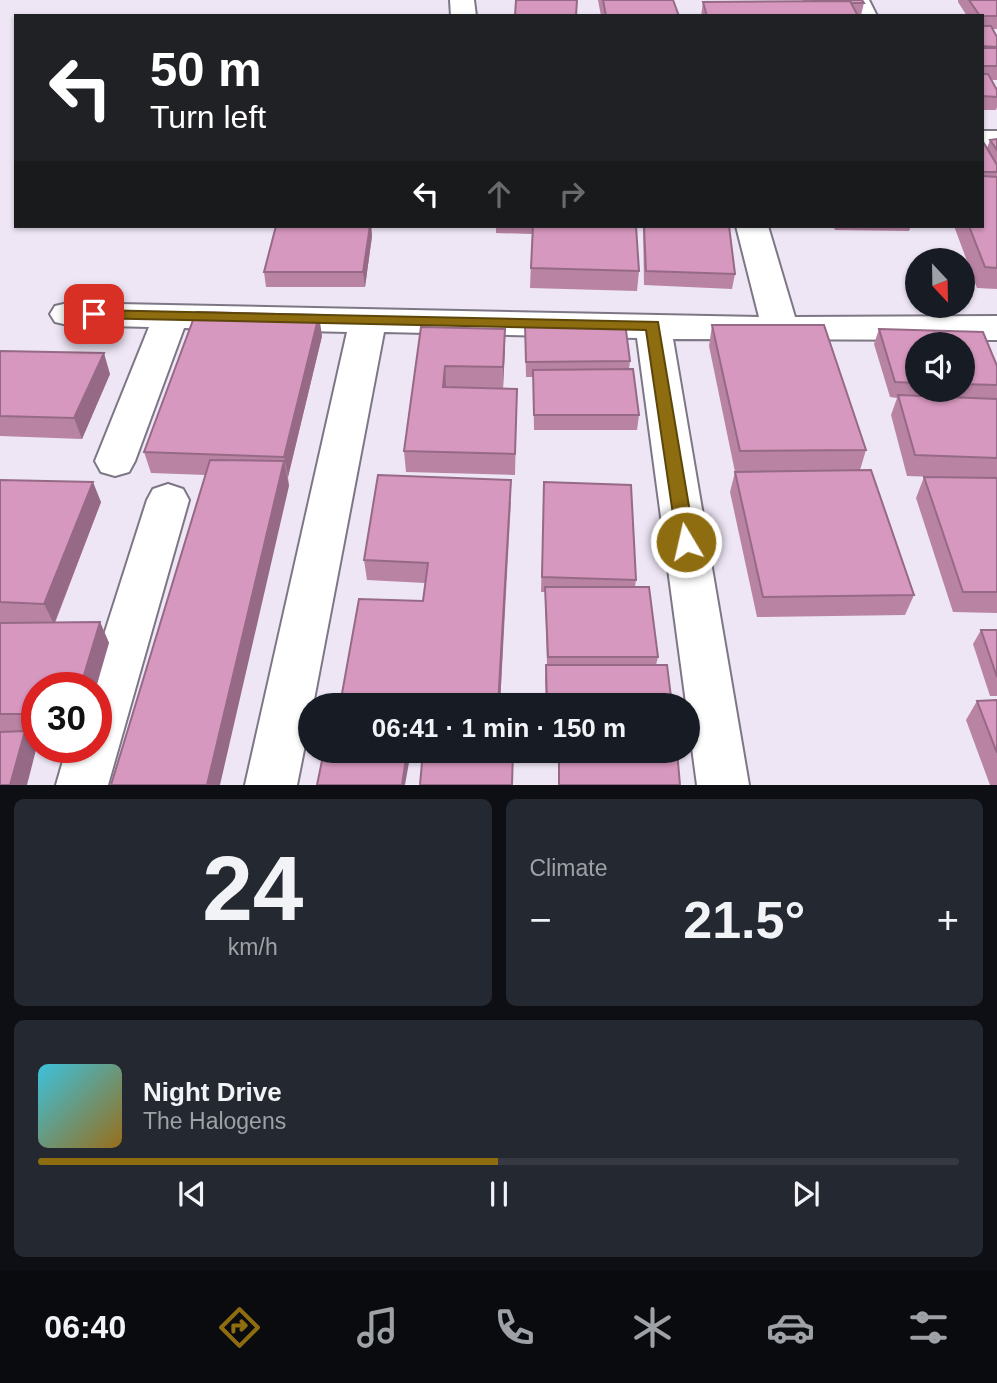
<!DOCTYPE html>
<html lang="en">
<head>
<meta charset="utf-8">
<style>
  body { margin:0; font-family:Arial,sans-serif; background:#242831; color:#f1f3f6; height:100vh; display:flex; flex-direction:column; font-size:26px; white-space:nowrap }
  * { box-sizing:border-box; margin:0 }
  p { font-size:23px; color:#9ea1a6 }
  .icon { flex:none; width:38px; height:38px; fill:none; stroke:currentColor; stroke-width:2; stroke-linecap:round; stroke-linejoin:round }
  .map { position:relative; height:785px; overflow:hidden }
  .drawer { display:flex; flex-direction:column; gap:14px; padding:14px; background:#0d0f14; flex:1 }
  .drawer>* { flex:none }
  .hud { position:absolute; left:14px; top:14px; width:970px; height:214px; border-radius:0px; box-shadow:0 2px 5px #0004; background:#202124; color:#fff; overflow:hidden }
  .needle { width:46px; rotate:158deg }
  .fabs { position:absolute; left:905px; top:248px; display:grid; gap:14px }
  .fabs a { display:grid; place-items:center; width:70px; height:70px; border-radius:50%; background:#171b24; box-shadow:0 2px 5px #0004; font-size:35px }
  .speed { position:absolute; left:21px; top:672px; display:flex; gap:14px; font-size:35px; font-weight:700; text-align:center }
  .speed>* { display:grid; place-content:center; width:91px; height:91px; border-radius:50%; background:#171b24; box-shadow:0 2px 5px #0004; line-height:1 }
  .speed .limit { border:10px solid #d22; background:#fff; color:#111 }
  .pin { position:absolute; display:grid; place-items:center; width:60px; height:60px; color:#fff; margin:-30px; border-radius:14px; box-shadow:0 4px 10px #0006 }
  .me { position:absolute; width:77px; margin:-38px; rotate:351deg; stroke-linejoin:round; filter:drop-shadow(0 0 5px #0008) }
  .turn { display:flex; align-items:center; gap:24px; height:147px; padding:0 21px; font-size:32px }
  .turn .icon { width:91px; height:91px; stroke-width:2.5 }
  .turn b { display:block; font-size:49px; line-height:60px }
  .lanes { display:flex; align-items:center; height:66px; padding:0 21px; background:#0003; justify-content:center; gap:35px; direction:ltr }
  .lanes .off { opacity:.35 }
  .big { font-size:52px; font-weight:800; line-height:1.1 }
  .drawer .tile { flex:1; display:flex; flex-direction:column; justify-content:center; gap:10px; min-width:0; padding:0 24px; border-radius:10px; background:#242831 }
  .drawer .dial { align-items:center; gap:0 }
  .dial b { font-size:91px; line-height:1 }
  .song { display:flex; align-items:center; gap:21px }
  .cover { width:84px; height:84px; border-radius:10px; background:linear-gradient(135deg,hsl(190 70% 55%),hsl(40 70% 35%)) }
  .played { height:7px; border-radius:4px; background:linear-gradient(90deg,#8e6c10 50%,#363941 50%) }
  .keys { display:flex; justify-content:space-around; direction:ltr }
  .heat { display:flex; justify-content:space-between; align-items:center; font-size:38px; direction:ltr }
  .drawer .tiles { flex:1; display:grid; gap:14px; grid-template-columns:1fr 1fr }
  .tile:last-child { grid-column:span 2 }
  .trip { position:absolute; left:298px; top:693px; width:402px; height:70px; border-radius:35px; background:#171b24; box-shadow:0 2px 5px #0004; font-weight:800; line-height:70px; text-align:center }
  .dock { display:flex; height:112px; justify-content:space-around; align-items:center; background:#090b0e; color:#9ea1a6 }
  .dock .icon { width:49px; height:49px }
  .dock .on { color:#8e6c10 }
  .dock b { font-size:32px; color:#f1f3f6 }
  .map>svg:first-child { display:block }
</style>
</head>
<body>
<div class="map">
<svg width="997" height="785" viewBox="0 0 997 785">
  <rect width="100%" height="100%" fill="#eee6f5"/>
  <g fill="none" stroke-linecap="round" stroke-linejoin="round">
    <g stroke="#7d7684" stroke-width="4">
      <g id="minor">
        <path d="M450,0H474L476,16H451Z"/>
        <path d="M845,0H869L877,16H852Z"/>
        <rect x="982" y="131" width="15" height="18"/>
        <path d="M736,226H768L795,317L997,316V340L673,339L749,785H697L637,338L384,332L313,705H310V720L297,785H245L347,332L184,328L135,461L129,472L115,476L101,472L95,461L149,327L68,325L55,322L50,314L55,306L68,303L759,317Z"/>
        <path d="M168,484L183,489L189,500L108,785H56L67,747H96V688H87L147,500L153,489Z"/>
      </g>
    </g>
    <use href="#minor" fill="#fff" fill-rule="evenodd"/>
  </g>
  <g fill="#b983a4" fill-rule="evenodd">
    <path d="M598,0H673L679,16H601Z"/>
    <path d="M803,0H862L864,3L861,15L701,16L703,2L803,1Z"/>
    <path d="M958,0H997V29H992L997,37V80H991L997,90V107L996,110H982V16H967L958,2Z"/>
    <path d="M997,139V289L977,288L954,226H982V140L987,148L990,140Z"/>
    <path d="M276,226H371L372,236L365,287H266L264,272Z"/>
    <path d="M496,226H636L639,271L637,291L530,288L532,234L496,233Z"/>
    <path d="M643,226H729L735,274L732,289L644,285Z"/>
    <path d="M833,226H911L909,231L835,230Z"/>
    <path d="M525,324L630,361L629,369L639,415L637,430H534L533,377H526Z"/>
    <path d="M712,325L866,450L860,470L914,595L905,615L757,617L730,492L735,472L709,346Z"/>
    <path d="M421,327L505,329L503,388L446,387L517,389L515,475L406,472L404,451Z"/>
    <path d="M879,329L983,332L997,366V613L953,612L916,498L924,477H938L907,476L891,415L897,398L890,397L874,344ZM917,345H962V390H917Z"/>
    <path d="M322,336L288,477L289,486L206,475L151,473L144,452Z"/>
    <path d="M0,351L110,374L82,439L0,436Z"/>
    <path d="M0,480L101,502L55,623L100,622L109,643L37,688V733H26L36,750L0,785V623H24L0,622Z"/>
    <path d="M544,482L636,580L635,587L658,657L656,665L672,705H546L545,679L546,665H547L545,592H541Z"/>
    <path d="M511,501L500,705H343L341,699L423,601L425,583L367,580L364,560Z"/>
    <path d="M981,630H997V696H990L973,644Z"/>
    <path d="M997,700V785H990L966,720L977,701Z"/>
    <path d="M558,751H677L680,785H558Z"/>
  </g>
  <g fill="#966a86">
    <path d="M370,226H371L372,236L365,287L363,272Z"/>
    <path d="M319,315L322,336L288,477L284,457Z"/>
    <path d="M505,329V350L503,388V367Z"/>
    <path d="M104,353L110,374L82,439L74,418Z"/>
    <path d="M445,366L446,387L444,408L443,387Z"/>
    <path d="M284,461L289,486L220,785H207Z"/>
    <path d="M511,480L500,705H498Z"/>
    <path d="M93,482L101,502L54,624L44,604Z"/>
    <path d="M100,622L109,643L96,688H80Z"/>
    <path d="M25,731L36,750L27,785H10Z"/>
    <path d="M407,751H409L410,757L405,785H402Z"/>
  </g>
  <g fill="#d798bf" stroke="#966a86" stroke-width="2">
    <path d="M516,0H577L576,16H515Z"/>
    <path d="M603,0H673L679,16H606Z"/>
    <path d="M813,0H862L864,3H851L850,1H814Z"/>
    <path d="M969,0H997V16H980Z"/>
    <path d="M850,1L858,16H707L703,2Z"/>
    <path d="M982,26H991L997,37V47L982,46Z"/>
    <rect x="982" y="48" width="15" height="18"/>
    <path d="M982,74H988L997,90V97L982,96Z"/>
    <path d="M997,139V150L990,140Z"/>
    <path d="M982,140L997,165V172H982Z"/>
    <path d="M982,176L997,177V268L985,267L969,226H982Z"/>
    <path d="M276,226H370L363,272H264Z"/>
    <path d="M533,226H636L639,271L531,268Z"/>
    <path d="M644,226H729L735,274L646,271Z"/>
    <path d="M196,312L319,315L284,457L144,452Z"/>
    <path d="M625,323L630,361L526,362L525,324Z"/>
    <path d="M712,325H824L866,450L740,451Z"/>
    <path d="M421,327L505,329L503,367L445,366L443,387L517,389L515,454L404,451Z"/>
    <path d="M879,329L983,332L997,366V385L962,384V345H917V383L895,382Z"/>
    <path d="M0,351L104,353L74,418L0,416Z"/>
    <path d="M633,369L639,415H534L533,370Z"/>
    <path d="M898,395L997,399V458L915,455Z"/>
    <path d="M210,460L284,461L207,785H111Z"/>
    <path d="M871,470L914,595L763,597L735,472Z"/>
    <path d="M378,475L511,480L498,705H470L341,699L359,599L423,601L428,563L364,560Z"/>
    <path d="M924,477L997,478V592H963Z"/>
    <path d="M0,480L93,482L44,604L0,602Z"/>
    <path d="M544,482L631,485L636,580L542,577Z"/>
    <path d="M545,587H649L658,657H548Z"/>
    <path d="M100,622L80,688H37V714H0V623Z"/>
    <path d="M981,630H997V677Z"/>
    <path d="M546,665H667L672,705H547Z"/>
    <path d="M997,700V753L977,701Z"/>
    <path d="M25,731L10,785H0V732Z"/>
    <path d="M324,751H407L402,785H317Z"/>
    <path d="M423,751H513L512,785H420Z"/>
    <path d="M559,751H677L680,785H559Z"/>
  </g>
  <path fill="#8e6c10" stroke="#5c460a" stroke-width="2" d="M94,310L658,322L695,542L693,547L686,549L680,547L677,542L646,330L89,318L87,314Z"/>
</svg>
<div class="fabs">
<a><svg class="needle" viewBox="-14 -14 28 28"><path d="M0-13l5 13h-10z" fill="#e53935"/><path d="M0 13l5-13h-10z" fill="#9ea1a6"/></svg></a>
<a><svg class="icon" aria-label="sound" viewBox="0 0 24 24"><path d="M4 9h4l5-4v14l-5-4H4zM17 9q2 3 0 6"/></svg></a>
</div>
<div class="speed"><div class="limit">30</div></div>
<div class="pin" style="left:94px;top:314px;background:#d93025"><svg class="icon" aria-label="arrive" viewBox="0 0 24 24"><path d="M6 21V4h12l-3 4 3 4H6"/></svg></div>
<svg class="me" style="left:686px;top:542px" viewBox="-20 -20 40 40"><circle r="17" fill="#8e6c10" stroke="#fff" stroke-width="3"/><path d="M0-11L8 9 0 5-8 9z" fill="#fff"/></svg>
<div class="trip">06:41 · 1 min · 150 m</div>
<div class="hud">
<div class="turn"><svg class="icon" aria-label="left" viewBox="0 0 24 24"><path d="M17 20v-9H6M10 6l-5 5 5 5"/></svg><div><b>50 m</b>Turn left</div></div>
<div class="lanes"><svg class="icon" aria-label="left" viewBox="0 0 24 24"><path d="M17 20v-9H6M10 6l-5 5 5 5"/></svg><svg class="icon off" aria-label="ahead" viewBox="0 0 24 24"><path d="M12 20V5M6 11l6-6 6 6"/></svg><svg class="icon off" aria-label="right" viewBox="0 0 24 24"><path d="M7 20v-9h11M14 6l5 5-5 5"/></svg></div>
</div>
</div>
<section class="drawer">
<div class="tiles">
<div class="tile dial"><b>24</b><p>km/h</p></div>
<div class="tile"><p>Climate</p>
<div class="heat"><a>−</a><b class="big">21.5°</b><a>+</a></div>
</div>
<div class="tile">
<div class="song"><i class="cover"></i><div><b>Night Drive</b><p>The Halogens</p></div></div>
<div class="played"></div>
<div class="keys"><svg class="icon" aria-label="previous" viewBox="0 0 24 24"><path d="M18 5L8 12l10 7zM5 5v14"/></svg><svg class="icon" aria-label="pause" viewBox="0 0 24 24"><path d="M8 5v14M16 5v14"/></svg><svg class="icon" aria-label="next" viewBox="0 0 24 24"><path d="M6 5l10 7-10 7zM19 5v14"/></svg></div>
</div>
</div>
</section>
<nav class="dock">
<b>06:40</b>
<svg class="icon on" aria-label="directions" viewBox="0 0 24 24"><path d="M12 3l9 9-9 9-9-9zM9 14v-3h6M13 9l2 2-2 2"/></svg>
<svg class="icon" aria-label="music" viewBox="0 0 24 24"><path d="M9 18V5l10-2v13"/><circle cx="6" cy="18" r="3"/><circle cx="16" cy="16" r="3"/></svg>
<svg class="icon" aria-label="phone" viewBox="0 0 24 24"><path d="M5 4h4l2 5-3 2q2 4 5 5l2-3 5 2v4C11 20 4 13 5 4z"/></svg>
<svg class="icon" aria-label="climate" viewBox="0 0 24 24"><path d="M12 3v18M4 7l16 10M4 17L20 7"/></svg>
<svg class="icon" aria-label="car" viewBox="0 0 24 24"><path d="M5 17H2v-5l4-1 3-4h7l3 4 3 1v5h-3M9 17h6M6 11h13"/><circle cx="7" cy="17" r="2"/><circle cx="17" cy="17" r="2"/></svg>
<svg class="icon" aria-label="filters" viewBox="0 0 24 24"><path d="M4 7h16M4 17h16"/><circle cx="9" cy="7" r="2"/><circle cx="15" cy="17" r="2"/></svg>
</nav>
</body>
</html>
